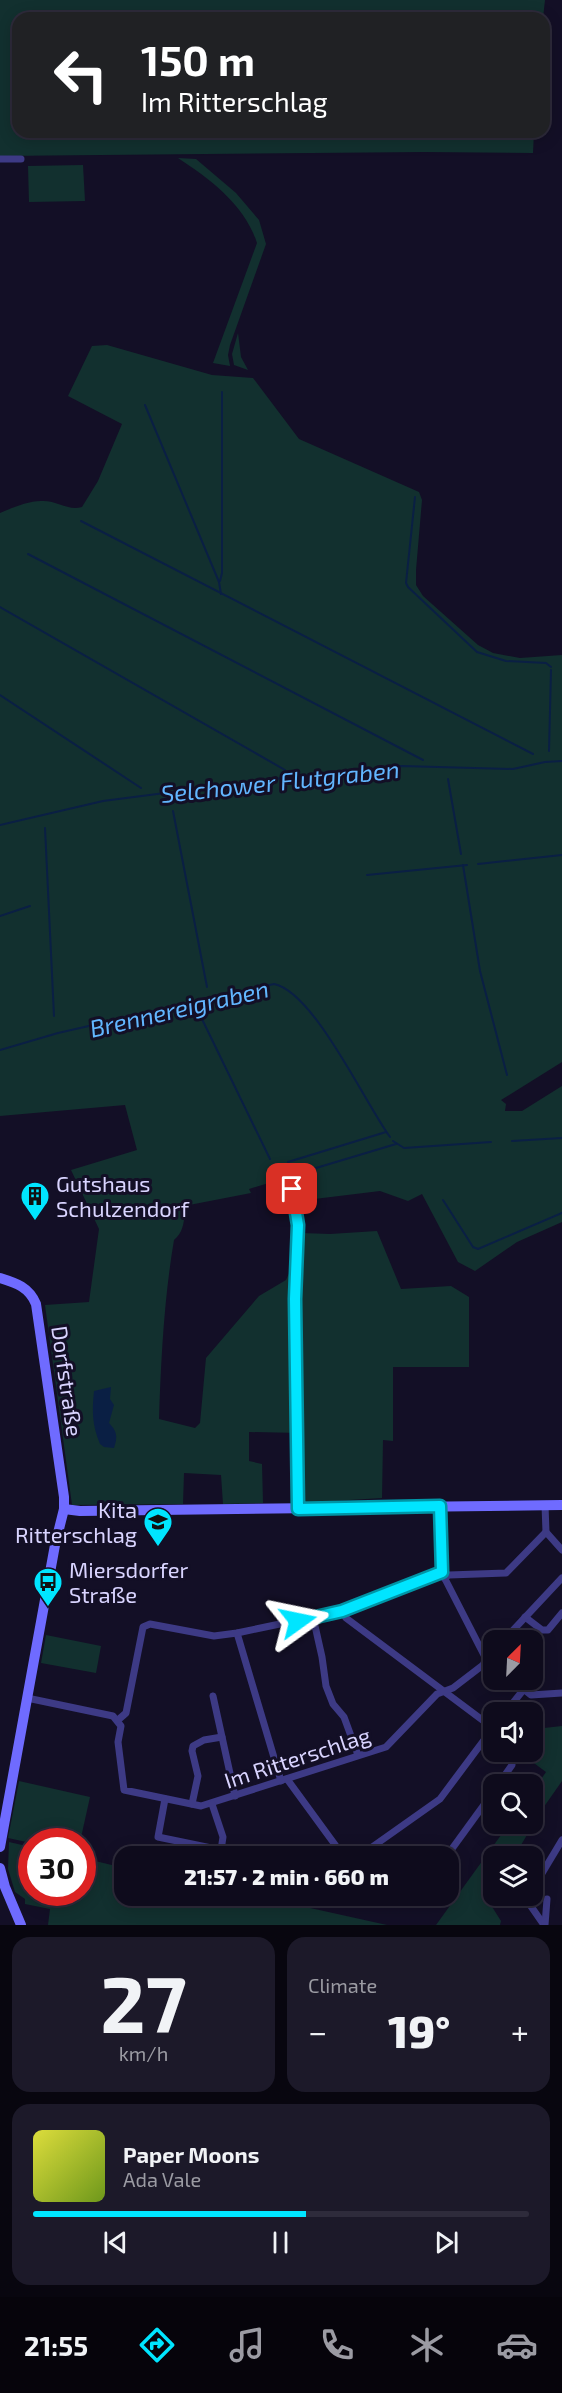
<!DOCTYPE html>
<html lang="en">
<head>
<meta charset="utf-8">
<style>
  body { margin:0; font-family:"Exo 2",sans-serif; background:#1c1929; color:#f1f3f6; height:100vh; display:flex; flex-direction:column; font-size:22px; white-space:nowrap }
  * { box-sizing:border-box; margin:0 }
  p { font-size:20px; color:#9b9ba3 }
  .icon { flex:none; width:33px; height:33px; fill:none; stroke:currentColor; stroke-width:2; stroke-linecap:round; stroke-linejoin:round }
  .map { position:relative; height:1925px; overflow:hidden }
  .details { display:flex; flex-direction:column; gap:12px; padding:12px; background:#08060f; flex:1 }
  .details>* { flex:none }
  .hud { position:absolute; left:12px; top:12px; width:538px; height:126px; border-radius:18px; box-shadow:0 3px 15px #0003,0 0 0 2px #2e2b3b; background:#202124; color:#fff; overflow:hidden }
  .needle { width:39px; rotate:24deg }
  .fabs { position:absolute; left:483px; top:1630px; display:grid; gap:12px }
  .fabs a { display:grid; place-items:center; width:60px; height:60px; border-radius:12px; background:#0e0b1c; box-shadow:0 3px 15px #0003,0 0 0 2px #2e2b3b; font-size:30px }
  .speed { position:absolute; left:18px; top:1828px; display:flex; gap:12px; font-size:30px; font-weight:700; text-align:center }
  .speed>* { display:grid; place-content:center; width:78px; height:78px; border-radius:50%; background:#0e0b1c; box-shadow:0 3px 15px #0003,0 0 0 2px #2e2b3b; line-height:1 }
  .speed .limit { border:9px solid #d22; background:#fff; color:#111 }
  .pin { position:absolute; display:grid; place-items:center; width:51px; height:51px; color:#fff; margin:-26px; border-radius:12px; box-shadow:0 3px 9px #0006 }
  .me { position:absolute; width:66px; margin:-33px; rotate:78deg; stroke-linejoin:round; filter:drop-shadow(0 0 4px #0008) }
  .turn { display:flex; align-items:center; gap:21px; height:126px; padding:0 30px; font-size:27px }
  .turn .icon { width:78px; height:78px; stroke-width:2.5 }
  .turn b { display:block; font-size:42px; line-height:51px }
  .big { font-size:45px; font-weight:800; line-height:1.1 }
  .details .tile { flex:1; display:flex; flex-direction:column; justify-content:center; gap:9px; min-width:0; padding:0 21px; border-radius:18px; background:#1c1929 }
  .details .dial { align-items:center; gap:0 }
  .dial b { font-size:78px; line-height:1 }
  .song { display:flex; align-items:center; gap:18px }
  .cover { width:72px; height:72px; border-radius:9px; background:linear-gradient(135deg,hsl(60 70% 55%),hsl(80 70% 35%)) }
  .played { height:6px; border-radius:3px; background:linear-gradient(90deg,#00e5ff 55%,#2e2b3b 55%) }
  .keys { display:flex; justify-content:space-around; direction:ltr }
  .heat { display:flex; justify-content:space-between; align-items:center; font-size:33px; direction:ltr }
  .details .tiles { flex:1; display:grid; gap:12px; grid-template-columns:1fr 1fr }
  .tile:last-child { grid-column:span 2 }
  .trip { position:absolute; left:114px; top:1846px; width:345px; height:60px; border-radius:18px; background:#0e0b1c; box-shadow:0 3px 15px #0003,0 0 0 2px #2e2b3b; font-weight:800; line-height:60px; text-align:center }
  .tabs { display:flex; height:96px; justify-content:space-around; align-items:center; background:#06040b; color:#9b9ba3 }
  .tabs .icon { width:42px; height:42px }
  .tabs .selected { color:#00e5ff }
  .tabs b { font-size:27px; color:#f1f3f6 }
  .map>svg:first-child { display:block }
</style>
</head>
<body>
<div class="map">
<svg width="562" height="1925" viewBox="0 0 562 1925">
  <rect width="100%" height="100%" fill="#130f26"/>
  <g fill="#12302f">
    <path d="M0,0H545L543,18H18V132H534L533,153L424,152L0,156Z"/>
    <path d="M178,158L196,159L236,193L259,220L266,244L230,345L228,355L230,366L213,363L257,243C245,205 210,179 178,158Z"/>
    <path d="M83,165L85,201L29,202L28,166Z"/>
    <path d="M238,333L241,357L248,370L234,365L232,354Z"/>
    <path d="M107,345L212,375L253,378L299,439L419,492L422,500L416,570V585L423,596L478,645L493,653L520,658L562,655V1062L501,1100L506,1104L505,1111H522L562,1086V1222L517,1242L475,1271L458,1262L422,1194L408,1201L380,1191L298,1201L296,1193L305,1191L298,1174L249,1189L251,1193L184,1206C185,1219 184,1232 174,1240C164,1299 161,1359 159,1419L195,1428L200,1423L206,1358L259,1296L286,1280L300,1249L301,1233L330,1234L377,1231L401,1289L451,1286L469,1297V1367H393V1441L383,1440L382,1498L301,1503V1433L249,1432V1461L262,1464L263,1503L223,1504L221,1475L184,1473L183,1504L72,1505L45,1305L89,1302L99,1229L71,1170L137,1150L125,1105L0,1116V513C12,508 28,501 41,501C57,500 67,511 82,507L98,481L122,424L68,396L92,346Z"/>
    <path d="M46,1635L101,1646L96,1673L41,1663Z"/>
    <path d="M562,1726V1781L541,1811L514,1857H494L493,1893L489,1902L501,1921L500,1925H436L509,1824H532L533,1791L546,1772L519,1752H532L533,1733L535,1729Z"/>
    <path d="M19,1781L90,1797L80,1842L31,1843L8,1838Z"/>
    <path d="M9,1842L31,1847L32,1893H82L83,1858L124,1868V1896H256L387,1925H48L50,1909L25,1904V1899L15,1892L8,1869Z"/>
  </g>
  <path fill="#0a1f44" d="M111,1387L110,1399L114,1405L109,1423C117,1431 118,1437 114,1448L104,1447L100,1444C92,1425 92,1411 94,1391Z"/>
  <g fill="none" stroke-linecap="round" stroke-linejoin="round">
    <g stroke="#0a1f44" stroke-width="2">
      <path d="M145,405L219,582L221,594"/>
      <path d="M415,497L406,583L408,587L477,652L506,661L546,663L551,667"/>
      <path d="M81,521L533,754"/>
      <path d="M28,554L423,760"/>
      <path d="M220,581L222,573V392"/>
      <path d="M0,607L285,770"/>
      <path d="M0,695L141,788"/>
      <path d="M549,751L551,670"/>
      <path d="M448,779L461,854"/>
      <path d="M173,811L207,987"/>
      <path d="M0,825L103,801L273,779L402,766L513,769L545,762L562,761"/>
      <path d="M45,828L54,1016"/>
      <path d="M478,864L562,855"/>
      <path d="M463,865L480,971L507,1075"/>
      <path d="M367,875L467,865"/>
      <path d="M0,916L30,906"/>
      <path d="M201,1017L270,1159"/>
      <path d="M0,1050L58,1033L274,984C314,992 365,1103 390,1137"/>
      <path d="M393,1141L404,1148L491,1142"/>
      <path d="M512,1141L562,1138"/>
      <path d="M288,1162L386,1132"/>
      <path d="M296,1174L396,1144"/>
      <path d="M443,1200L473,1247L478,1249L562,1213"/>
    </g>
    <g stroke="#3d3a85" stroke-width="7">
      <path d="M0,159H21"/>
      <path d="M286,1171C303,1219 295,1257 296,1307C297,1374 301,1442 298,1509"/>
      <path d="M545,1505L546,1532L562,1550"/>
      <path d="M444,1578L449,1575L506,1573L546,1532"/>
      <path d="M342,1611L346,1618L493,1728L440,1799L358,1857"/>
      <path d="M313,1617L322,1657L326,1686L333,1704L344,1717L358,1755"/>
      <path d="M525,1617L542,1630H548L562,1613"/>
      <path d="M237,1633L281,1781"/>
      <path d="M503,1641L562,1578"/>
      <path d="M494,1651L486,1659L494,1666"/>
      <path d="M512,1680L531,1695L562,1693"/>
      <path d="M213,1696L235,1796"/>
      <path d="M27,1698L113,1716L121,1726L118,1742L124,1790L201,1806L386,1747L437,1694L453,1688L483,1665L486,1659L442,1573L440,1506"/>
      <path d="M505,1713L524,1689"/>
      <path d="M118,1720L126,1713L143,1627L150,1624L214,1636L237,1633L342,1611L442,1573"/>
      <path d="M287,1779L344,1857"/>
      <path d="M498,1785L512,1765V1752"/>
      <path d="M165,1799L158,1837L221,1850L223,1837L212,1804"/>
      <path d="M192,1804L198,1776L192,1751L193,1746L204,1740L222,1737"/>
      <path d="M326,1857L338,1849"/>
      <path d="M446,1857L494,1791"/>
      <path d="M532,1890L562,1840"/>
      <path d="M529,1896L528,1902L544,1925"/>
      <path d="M545,1925L547,1899"/>
    </g>
    <g stroke="#6f6bff" stroke-width="10">
      <path d="M0,1278C16,1283 29,1287 36,1304L64,1497V1509L55,1545L0,1847"/>
      <path d="M64,1509L80,1511L562,1505"/>
      <path d="M0,1868L5,1887L21,1925"/>
    </g>
  </g>
  <g fill="none" stroke-linecap="round" stroke-linejoin="round">
    <g stroke="#0095a6" stroke-width="15">
      <path id="route" d="M292,1189L298,1225L295,1299L298,1509L440,1506L442,1572L342,1611L298,1621"/>
    </g>
    <use href="#route" stroke="#00e5ff" stroke-width="10"/>
  </g>
  <defs>
    <g id="building-pin" transform="scale(1.5)"><path d="M0 17L-7.5 6A9.5 9.5 0 1 1 7.5 6Z" fill="#00e5ff" stroke="#130f26"/><path d="M-4-6H4V6H1V3H-1V6H-4ZM-2.5-4.3h1.7v1.8h-1.7ZM.8-4.3h1.7v1.8H.8ZM-2.5-1h1.7V.8h-1.7ZM.8-1h1.7V.8H.8Z" fill="#111"/></g>
    <g id="school-pin" transform="scale(1.5)"><path d="M0 17L-7.5 6A9.5 9.5 0 1 1 7.5 6Z" fill="#00e5ff" stroke="#130f26"/><path d="M0-5L7-2L0 1L-7-2ZM-4 1L0 2.5L4 1V4Q0 6-4 4Z" fill="#111"/></g>
    <g id="bus-pin" transform="scale(1.5)"><path d="M0 17L-7.5 6A9.5 9.5 0 1 1 7.5 6Z" fill="#00e5ff" stroke="#130f26"/><path d="M-5-6H5V4H4V6H2V4H-2V6H-4V4H-5ZM-3.5-4V0h7V-4ZM-3.5 1.2v1.5H-2V1.2ZM2 1.2v1.5H3.5V1.2Z" fill="#111"/></g>
  </defs>
  <g fill-rule="evenodd">
    <use href="#building-pin" x="35" y="1196"/>
    <use href="#school-pin" x="158" y="1522"/>
    <use href="#bus-pin" x="48" y="1582"/>
  </g>
  <g text-anchor="middle" dominant-baseline="central" stroke-width="6" stroke-linejoin="round" paint-order="stroke">
    <g font-size="22" fill="#d9d4ff" stroke="#130f26" text-anchor="start">
      <text x="56" y="1183">Gutshaus<tspan x="56" dy="25">Schulzendorf</tspan></text>
      <text x="137" y="1509" text-anchor="end">Kita<tspan x="137" dy="25">Ritterschlag</tspan></text>
      <text x="69" y="1569">Miersdorfer<tspan x="69" dy="25">Straße</tspan></text>
    </g>
    <g font-size="22" fill="#d9d4ff" stroke="#130f26">
      <text transform="translate(68 1381) rotate(82)">Dorfstraße</text>
      <text transform="translate(297 1757) rotate(-18)">Im Ritterschlag</text>
    </g>
    <g font-size="24" font-style="italic" fill="#62b6ff" stroke="#130f26">
      <text transform="translate(280 781) rotate(-6)">Selchower Flutgraben</text>
      <text transform="translate(179 1008) rotate(-13)">Brennereigraben</text>
    </g>
  </g>
</svg>
<div class="fabs">
<a><svg class="needle" viewBox="-14 -14 28 28"><path d="M0-13l5 13h-10z" fill="#e53935"/><path d="M0 13l5-13h-10z" fill="#9b9ba3"/></svg></a>
<a><svg class="icon" aria-label="sound" viewBox="0 0 24 24"><path d="M4 9h4l5-4v14l-5-4H4zM17 9q2 3 0 6"/></svg></a>
<a><svg class="icon" aria-label="search" viewBox="0 0 24 24"><circle cx="10" cy="10" r="6"/><path d="M15 15l6 6"/></svg></a>
<a><svg class="icon" aria-label="layers" viewBox="0 0 24 24"><path d="M12 4l9 5-9 5-9-5zM3 14l9 5 9-5"/></svg></a>
</div>
<div class="speed"><div class="limit">30</div></div>
<div class="pin" style="left:292px;top:1189px;background:#d93025"><svg class="icon" aria-label="arrive" viewBox="0 0 24 24"><path d="M6 21V4h12l-3 4 3 4H6"/></svg></div>
<svg class="me" style="left:298px;top:1621px" viewBox="-20 -20 40 40"><path d="M0-17L14 15 0 8-14 15z" fill="#00e5ff" stroke="#fff" stroke-width="4"/></svg>
<div class="trip">21:57 · 2 min · 660 m</div>
<div class="hud">
<div class="turn"><svg class="icon" aria-label="left" viewBox="0 0 24 24"><path d="M17 20v-9H6M10 6l-5 5 5 5"/></svg><div><b>150 m</b>Im Ritterschlag</div></div>
</div>
</div>
<section class="details">
<div class="tiles">
<div class="tile dial"><b>27</b><p>km/h</p></div>
<div class="tile"><p>Climate</p>
<div class="heat"><a>−</a><b class="big">19°</b><a>+</a></div>
</div>
<div class="tile">
<div class="song"><i class="cover"></i><div><b>Paper Moons</b><p>Ada Vale</p></div></div>
<div class="played"></div>
<div class="keys"><svg class="icon" aria-label="previous" viewBox="0 0 24 24"><path d="M18 5L8 12l10 7zM5 5v14"/></svg><svg class="icon" aria-label="pause" viewBox="0 0 24 24"><path d="M8 5v14M16 5v14"/></svg><svg class="icon" aria-label="next" viewBox="0 0 24 24"><path d="M6 5l10 7-10 7zM19 5v14"/></svg></div>
</div>
</div>
</section>
<nav class="tabs">
<b>21:55</b>
<svg class="icon selected" aria-label="directions" viewBox="0 0 24 24"><path d="M12 3l9 9-9 9-9-9zM9 14v-3h6M13 9l2 2-2 2"/></svg>
<svg class="icon" aria-label="music" viewBox="0 0 24 24"><path d="M9 18V5l10-2v13"/><circle cx="6" cy="18" r="3"/><circle cx="16" cy="16" r="3"/></svg>
<svg class="icon" aria-label="phone" viewBox="0 0 24 24"><path d="M5 4h4l2 5-3 2q2 4 5 5l2-3 5 2v4C11 20 4 13 5 4z"/></svg>
<svg class="icon" aria-label="climate" viewBox="0 0 24 24"><path d="M12 3v18M4 7l16 10M4 17L20 7"/></svg>
<svg class="icon" aria-label="car" viewBox="0 0 24 24"><path d="M5 17H2v-5l4-1 3-4h7l3 4 3 1v5h-3M9 17h6M6 11h13"/><circle cx="7" cy="17" r="2"/><circle cx="17" cy="17" r="2"/></svg>
</nav>
</body>
</html>
